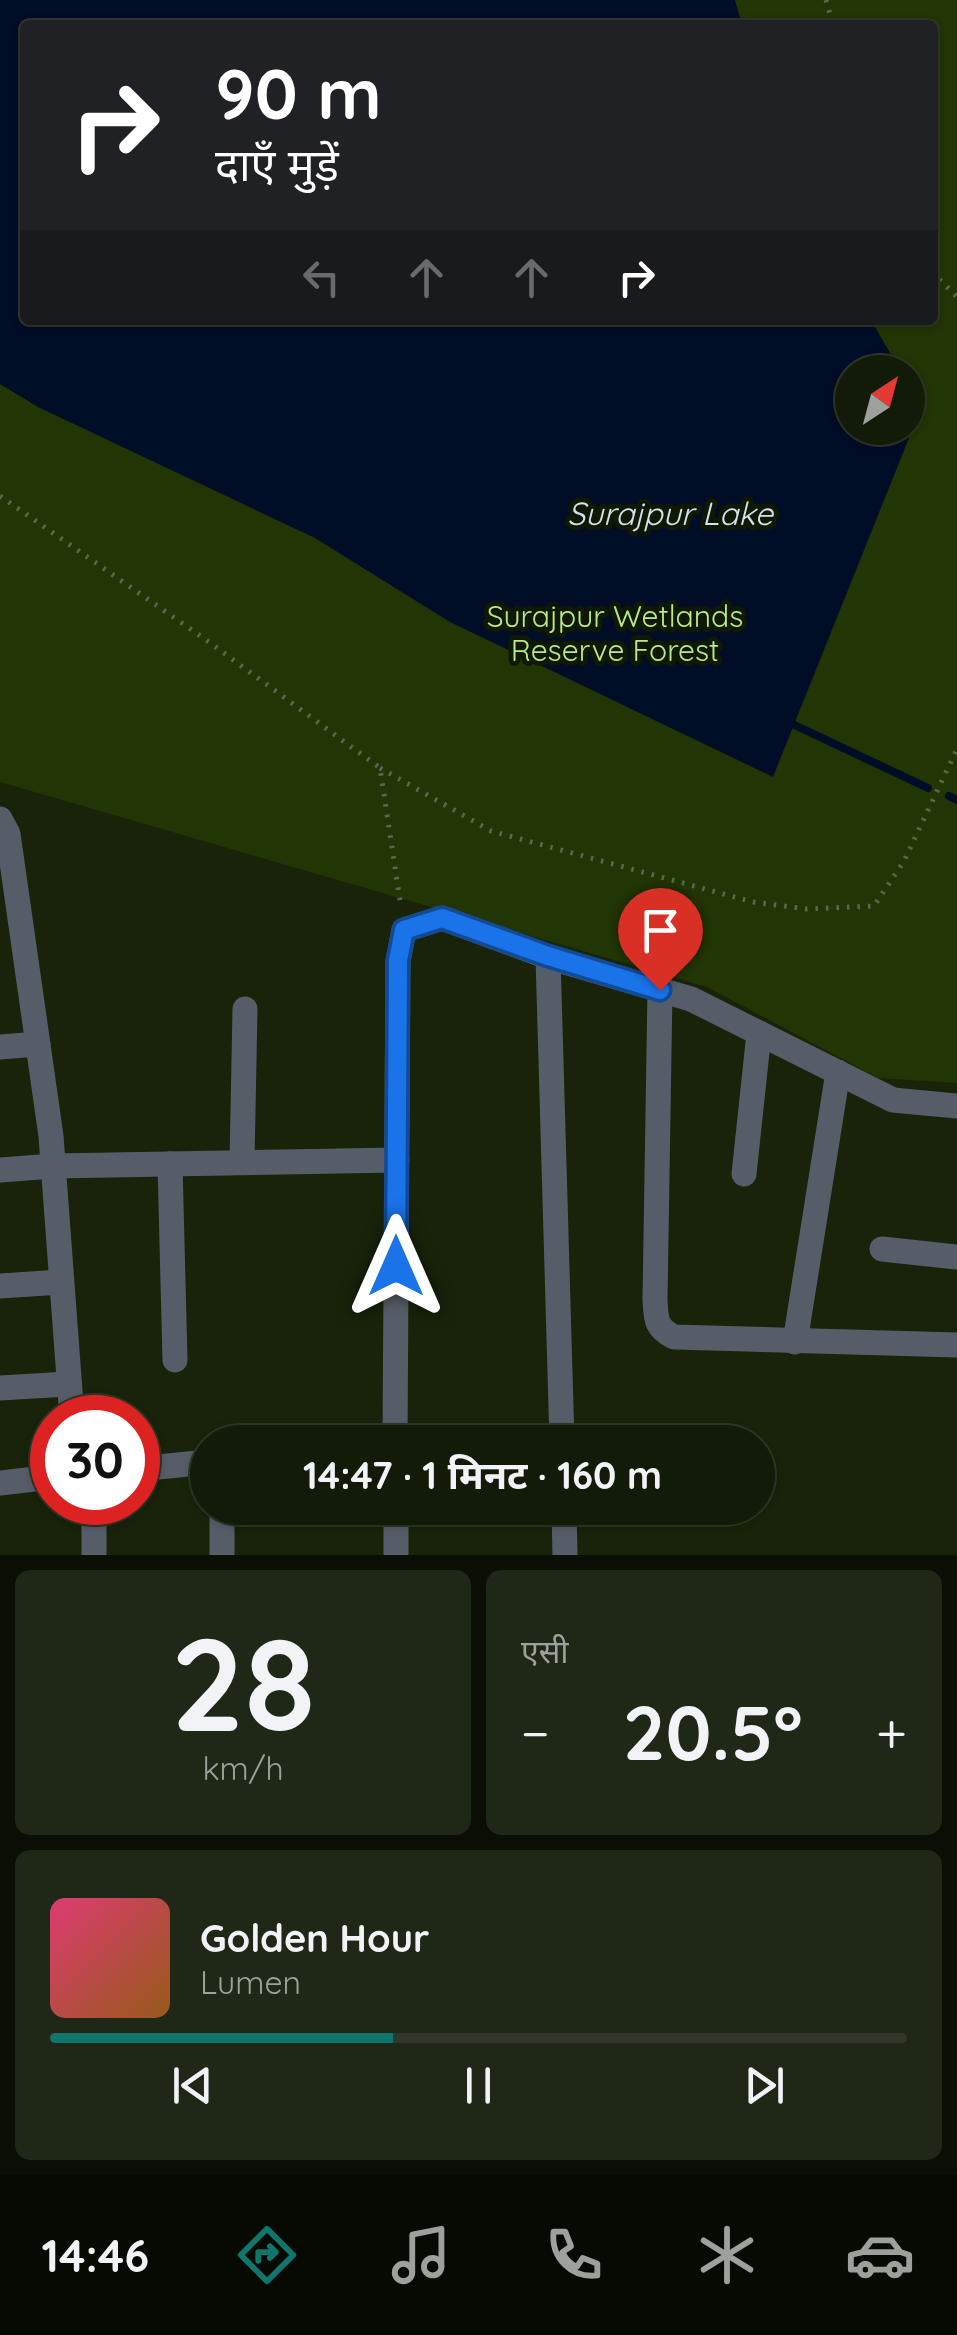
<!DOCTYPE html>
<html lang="hi">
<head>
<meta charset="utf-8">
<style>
  body { margin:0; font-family:Quicksand,"Noto Sans Devanagari",sans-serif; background:#1f2716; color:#f1f3f6; height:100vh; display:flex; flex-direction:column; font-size:38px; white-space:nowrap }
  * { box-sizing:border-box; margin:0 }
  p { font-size:32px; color:#9ca19c }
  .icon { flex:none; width:55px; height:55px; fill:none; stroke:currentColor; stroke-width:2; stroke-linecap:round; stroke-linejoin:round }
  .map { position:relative; height:1555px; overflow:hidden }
  .side { display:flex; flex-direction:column; gap:15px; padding:15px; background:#0a0e04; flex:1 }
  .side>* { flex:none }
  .hud { position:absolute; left:20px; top:20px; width:918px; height:305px; border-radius:10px; box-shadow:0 2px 8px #0004,0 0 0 2px #313829; background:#202124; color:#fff; overflow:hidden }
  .needle { width:65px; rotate:36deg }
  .tools { position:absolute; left:835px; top:355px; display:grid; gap:20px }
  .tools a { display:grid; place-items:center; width:90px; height:90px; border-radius:50%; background:#121a08; box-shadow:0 2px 8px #0004,0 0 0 2px #313829; font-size:50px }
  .speed { position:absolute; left:30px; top:1395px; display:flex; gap:20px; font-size:50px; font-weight:700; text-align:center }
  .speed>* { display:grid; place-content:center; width:130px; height:130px; border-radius:50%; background:#121a08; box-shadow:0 2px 8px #0004,0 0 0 2px #313829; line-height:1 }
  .speed .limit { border:15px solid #d22; background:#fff; color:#111 }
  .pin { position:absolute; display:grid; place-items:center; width:85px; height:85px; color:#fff; margin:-102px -42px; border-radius:50% 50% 50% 0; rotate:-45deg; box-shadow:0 0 10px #0007 }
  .pin .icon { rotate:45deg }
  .me { position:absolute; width:110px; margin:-55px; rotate:0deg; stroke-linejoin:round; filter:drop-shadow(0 0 8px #0008) }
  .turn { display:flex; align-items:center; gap:35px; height:210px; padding:0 30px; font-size:45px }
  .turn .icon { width:130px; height:130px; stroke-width:2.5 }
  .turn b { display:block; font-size:70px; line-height:85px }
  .lanes { display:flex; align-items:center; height:95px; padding:0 30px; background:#0003; justify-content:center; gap:50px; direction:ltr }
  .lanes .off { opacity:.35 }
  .big { font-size:75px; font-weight:700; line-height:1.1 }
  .side .card { flex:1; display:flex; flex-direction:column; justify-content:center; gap:15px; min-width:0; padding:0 35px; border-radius:15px; background:#1f2716 }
  .side .dial { align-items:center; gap:0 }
  .dial b { font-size:130px; line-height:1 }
  .song { display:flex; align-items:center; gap:30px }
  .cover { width:120px; height:120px; border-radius:15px; background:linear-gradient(135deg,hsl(340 70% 55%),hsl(30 70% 35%)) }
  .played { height:10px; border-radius:5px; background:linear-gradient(90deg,#0f766e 40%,#313829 40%) }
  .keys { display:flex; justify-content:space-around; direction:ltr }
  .heat { display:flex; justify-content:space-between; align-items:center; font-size:55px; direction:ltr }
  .side .tiles { flex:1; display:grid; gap:15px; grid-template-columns:1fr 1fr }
  .card:last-child { grid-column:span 2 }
  .trip { position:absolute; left:190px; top:1425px; width:585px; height:100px; border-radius:50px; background:#121a08; box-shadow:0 2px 8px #0004,0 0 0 2px #313829; font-weight:700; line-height:100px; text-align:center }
  .tab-bar { display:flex; height:160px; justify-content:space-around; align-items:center; background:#070a03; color:#9ca19c }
  .tab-bar .icon { width:70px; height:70px }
  .tab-bar .selected { color:#0f766e }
  .tab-bar b { font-size:45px; color:#f1f3f6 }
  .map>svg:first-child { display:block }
</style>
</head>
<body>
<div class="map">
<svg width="957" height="1555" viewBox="0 0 957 1555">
  <rect width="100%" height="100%" fill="#18230a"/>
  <path fill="#223505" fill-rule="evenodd" d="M0,0H957V1083L878,1078L707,987L0,782ZM25,25H932V320H25ZM852,372H908V428H852Z"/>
  <path fill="#000d27" d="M0,0H735L742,25H25V320H871L901,372H852V428H908V384L921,408L773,777L450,622L315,538L38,407L0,384Z"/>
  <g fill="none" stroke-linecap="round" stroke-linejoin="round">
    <g stroke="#000d27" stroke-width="8">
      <path d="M786,721L928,788"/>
      <path d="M949,796L957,800"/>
    </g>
    <g stroke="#5c6650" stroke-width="5" stroke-dasharray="2.5 8" stroke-linecap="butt">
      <path d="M826,0L833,25"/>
      <path d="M932,272L957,297"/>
      <path d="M0,496L209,642L380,768L401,907"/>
      <path d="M380,768L491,831L753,902L807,909L874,906L904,861L957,749"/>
    </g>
    <g stroke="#555e68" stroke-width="25">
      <path d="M0,819L8,834L51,1136L72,1418"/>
      <path d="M548,957L562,1442"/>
      <path d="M660,990L655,1299C656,1319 655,1327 674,1337L957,1345"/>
      <path d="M0,1047L38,1044"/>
      <path d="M242,1162L245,1009"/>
      <path d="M170,1164L175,1360"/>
      <path d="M0,1170L53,1166L397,1160"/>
      <path d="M744,1174L759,1033"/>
      <path d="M882,1249L957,1257"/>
      <path d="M0,1286L61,1282"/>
      <path d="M795,1342L838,1072"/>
      <path d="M0,1388L68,1384"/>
      <path d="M395,1442L398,961L404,930L442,918L548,957L691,999L893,1100L957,1106"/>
      <path d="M138,1469L208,1462"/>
      <path d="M0,1483L52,1477"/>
      <path d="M94,1502V1555"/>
      <path d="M396,1508V1555"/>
      <path d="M564,1508L565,1555"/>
      <path d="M222,1555V1508"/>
    </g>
  </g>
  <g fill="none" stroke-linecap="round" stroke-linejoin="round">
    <g stroke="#114b97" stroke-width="25">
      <path id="route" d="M396,1266L398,960L404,930L442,918L548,956L660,990"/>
    </g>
    <use href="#route" stroke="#1a73e8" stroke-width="18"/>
  </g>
  <g text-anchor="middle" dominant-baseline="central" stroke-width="10" stroke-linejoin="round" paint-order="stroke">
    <g font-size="30" fill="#bce988" stroke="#0f1902">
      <text x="615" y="616">Surajpur Wetlands<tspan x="615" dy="34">Reserve Forest</tspan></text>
    </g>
    <g font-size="32" font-style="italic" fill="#d4e1f2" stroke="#0f1902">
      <text x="670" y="513">Surajpur Lake</text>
    </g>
  </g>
</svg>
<div class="tools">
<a><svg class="needle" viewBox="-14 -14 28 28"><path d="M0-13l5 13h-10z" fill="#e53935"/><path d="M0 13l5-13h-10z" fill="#9ca19c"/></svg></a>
</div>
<div class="speed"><div class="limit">30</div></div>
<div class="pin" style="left:660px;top:990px;background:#d93025"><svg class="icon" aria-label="arrive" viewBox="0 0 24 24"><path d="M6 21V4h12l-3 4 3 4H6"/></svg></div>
<svg class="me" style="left:396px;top:1266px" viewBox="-20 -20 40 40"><path d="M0-17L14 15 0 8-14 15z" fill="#1a73e8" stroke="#fff" stroke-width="4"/></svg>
<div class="trip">14:47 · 1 मिनट · 160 m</div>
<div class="hud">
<div class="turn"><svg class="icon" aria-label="right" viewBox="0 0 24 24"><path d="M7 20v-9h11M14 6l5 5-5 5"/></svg><div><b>90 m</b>दाएँ मुड़ें</div></div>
<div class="lanes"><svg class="icon off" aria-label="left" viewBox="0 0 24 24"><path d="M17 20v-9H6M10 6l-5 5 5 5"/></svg><svg class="icon off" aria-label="ahead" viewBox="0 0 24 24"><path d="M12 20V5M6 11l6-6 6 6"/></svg><svg class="icon off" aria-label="ahead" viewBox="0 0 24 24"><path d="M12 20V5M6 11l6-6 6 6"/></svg><svg class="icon" aria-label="right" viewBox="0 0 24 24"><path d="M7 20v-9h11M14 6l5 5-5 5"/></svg></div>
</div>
</div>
<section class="side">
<div class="tiles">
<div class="card dial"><b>28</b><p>km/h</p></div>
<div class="card"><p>एसी</p>
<div class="heat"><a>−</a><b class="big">20.5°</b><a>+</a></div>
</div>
<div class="card">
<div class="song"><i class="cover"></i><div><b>Golden Hour</b><p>Lumen</p></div></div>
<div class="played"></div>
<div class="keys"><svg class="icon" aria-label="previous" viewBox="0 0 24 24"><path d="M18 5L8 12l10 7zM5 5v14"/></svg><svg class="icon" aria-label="pause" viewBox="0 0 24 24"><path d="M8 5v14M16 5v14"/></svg><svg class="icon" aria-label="next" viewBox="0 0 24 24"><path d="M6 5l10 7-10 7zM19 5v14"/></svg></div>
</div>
</div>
</section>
<nav class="tab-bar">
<b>14:46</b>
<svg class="icon selected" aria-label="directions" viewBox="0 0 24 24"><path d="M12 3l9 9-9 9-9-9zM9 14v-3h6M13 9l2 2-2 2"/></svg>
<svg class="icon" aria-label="music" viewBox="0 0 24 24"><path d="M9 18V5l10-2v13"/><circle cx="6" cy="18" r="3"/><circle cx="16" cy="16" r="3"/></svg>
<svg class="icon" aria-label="phone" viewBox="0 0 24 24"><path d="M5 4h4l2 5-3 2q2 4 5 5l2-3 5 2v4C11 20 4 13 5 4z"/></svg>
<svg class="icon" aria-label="climate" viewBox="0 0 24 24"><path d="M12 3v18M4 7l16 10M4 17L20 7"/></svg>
<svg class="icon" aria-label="car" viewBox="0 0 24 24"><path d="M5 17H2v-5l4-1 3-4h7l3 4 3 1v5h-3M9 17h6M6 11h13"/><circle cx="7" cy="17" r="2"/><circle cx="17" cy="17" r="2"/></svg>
</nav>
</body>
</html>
